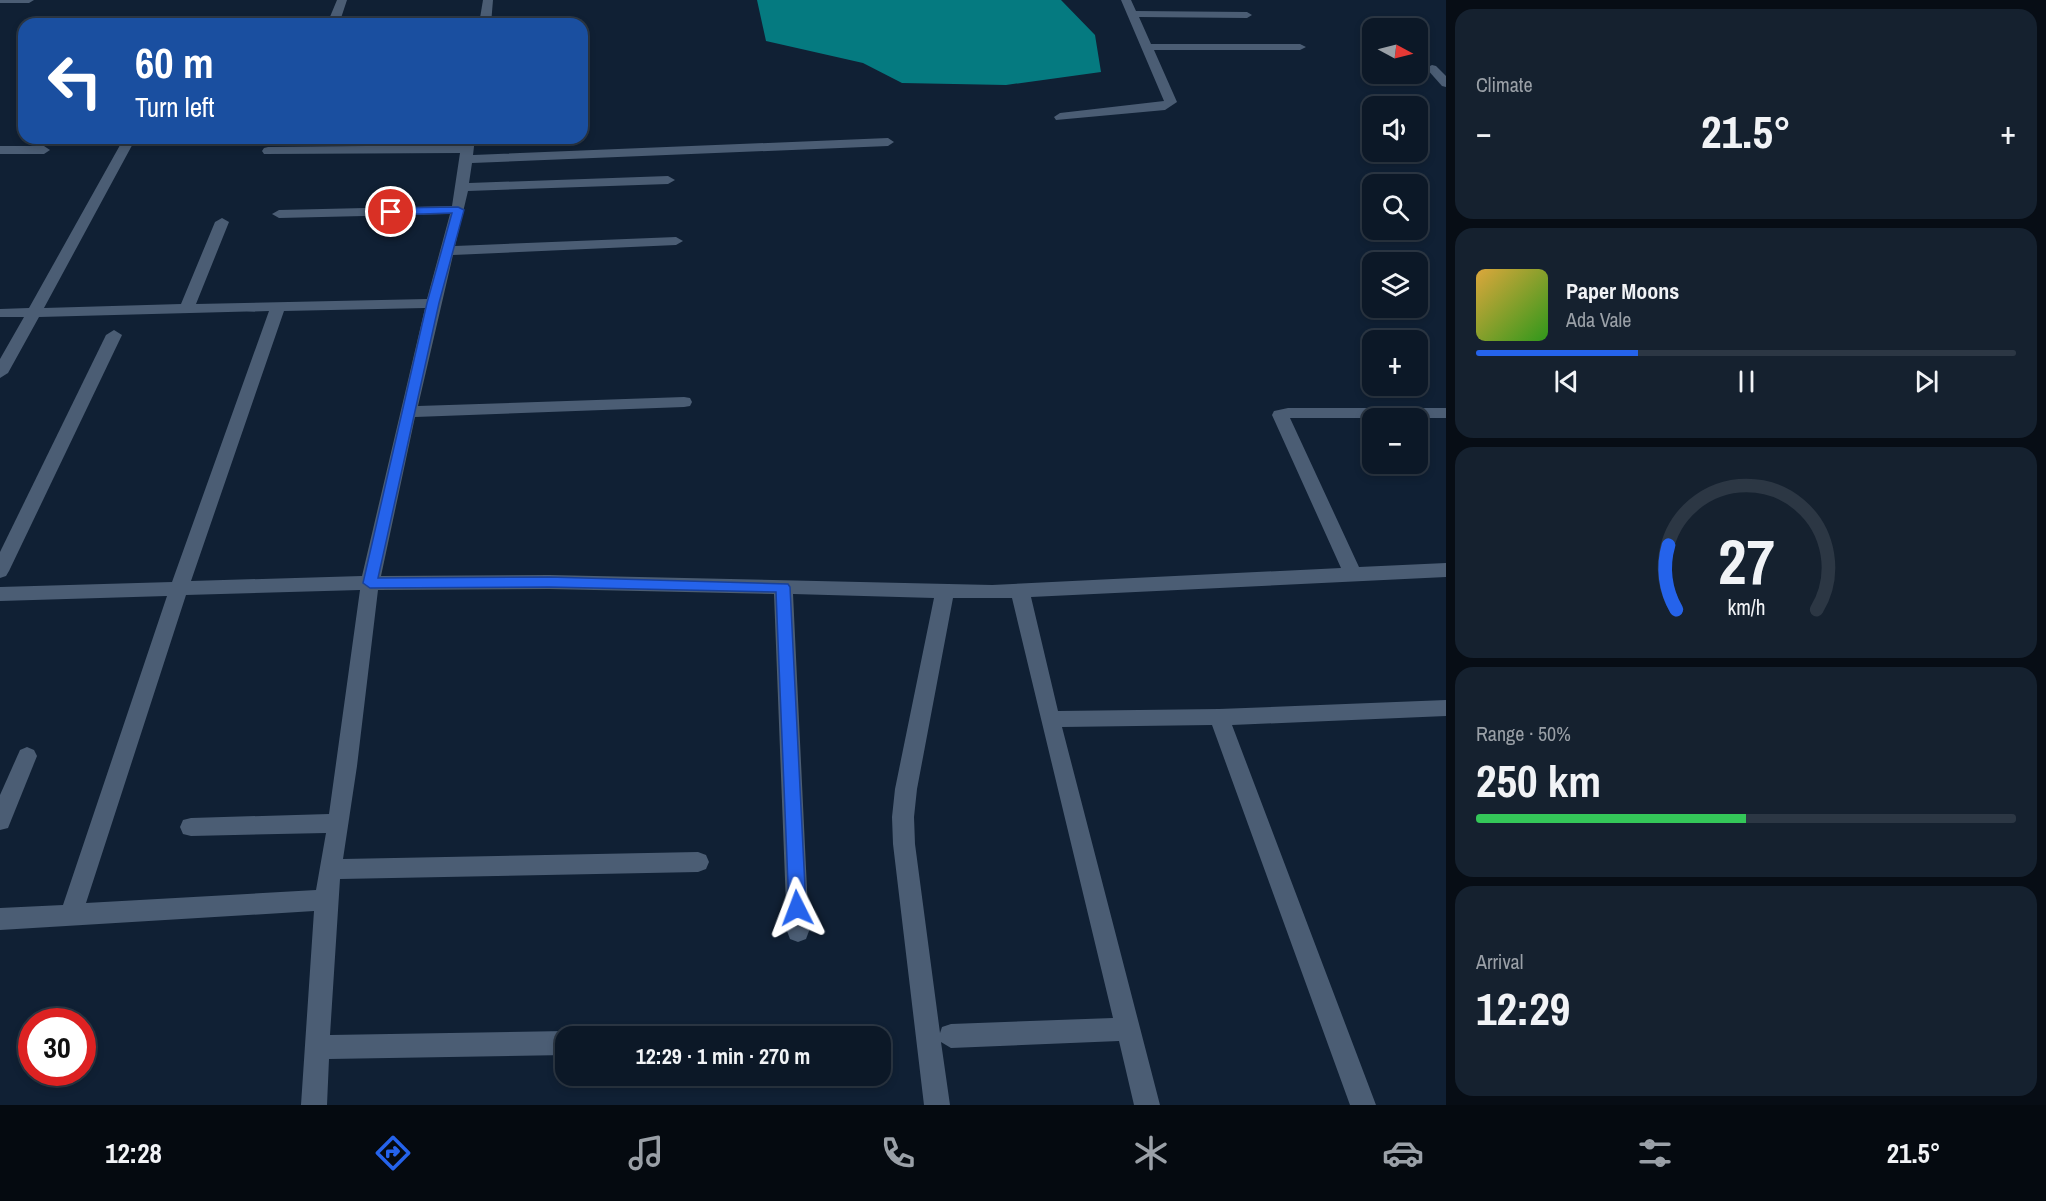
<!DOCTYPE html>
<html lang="en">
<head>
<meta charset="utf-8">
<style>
  body { margin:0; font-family:"Archivo Narrow",sans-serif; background:#15212f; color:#f1f3f6; height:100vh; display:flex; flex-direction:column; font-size:22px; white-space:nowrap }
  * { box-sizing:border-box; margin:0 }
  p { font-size:20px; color:#9aa0a7 }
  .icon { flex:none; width:33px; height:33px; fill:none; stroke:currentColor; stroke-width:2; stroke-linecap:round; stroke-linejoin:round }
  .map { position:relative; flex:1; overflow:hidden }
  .side { display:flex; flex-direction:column; gap:9px; padding:9px; background:#070d15; width:600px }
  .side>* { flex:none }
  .banner { position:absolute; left:18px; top:18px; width:570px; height:126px; border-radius:18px; box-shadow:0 3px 9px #0003,0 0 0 2px #2c3744; background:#1a4fa0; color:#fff; overflow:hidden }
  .needle { width:39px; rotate:97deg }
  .fabs { position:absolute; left:1362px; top:18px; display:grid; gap:12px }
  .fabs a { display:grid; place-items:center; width:66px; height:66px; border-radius:12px; background:#0c1827; box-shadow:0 3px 9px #0003,0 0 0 2px #2c3744; font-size:30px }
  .speed { position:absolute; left:18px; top:1008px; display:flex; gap:12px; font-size:30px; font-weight:700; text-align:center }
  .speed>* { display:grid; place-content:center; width:78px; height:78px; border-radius:50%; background:#0c1827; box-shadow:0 3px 9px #0003,0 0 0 2px #2c3744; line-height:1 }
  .speed .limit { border:9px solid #d22; background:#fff; color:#111 }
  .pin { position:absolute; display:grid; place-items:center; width:51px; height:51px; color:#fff; margin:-26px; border:3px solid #fff; border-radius:50%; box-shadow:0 2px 6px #0007 }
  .me { position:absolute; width:66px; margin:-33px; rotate:357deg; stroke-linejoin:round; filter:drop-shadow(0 0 4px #0008) }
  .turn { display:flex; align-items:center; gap:21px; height:126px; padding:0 18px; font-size:27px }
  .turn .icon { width:78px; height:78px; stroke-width:2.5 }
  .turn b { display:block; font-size:42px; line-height:51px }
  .big { font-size:45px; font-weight:800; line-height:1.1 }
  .side .tile { flex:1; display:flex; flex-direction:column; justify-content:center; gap:9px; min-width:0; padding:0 21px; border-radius:18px; background:#15212f }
  .side .dial { align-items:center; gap:0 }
  .dial svg { height:156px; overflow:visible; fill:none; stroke:#2c3744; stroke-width:7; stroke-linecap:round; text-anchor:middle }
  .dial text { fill:#f1f3f6; stroke:none }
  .song { display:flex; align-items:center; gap:18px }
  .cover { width:72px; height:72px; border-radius:9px; background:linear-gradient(135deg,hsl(40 70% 55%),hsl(110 70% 35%)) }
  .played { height:6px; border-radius:3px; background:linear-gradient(90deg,#2563eb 30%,#2c3744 30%) }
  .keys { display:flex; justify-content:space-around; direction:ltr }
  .heat { display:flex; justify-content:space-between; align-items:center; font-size:33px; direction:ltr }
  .charge { height:9px; border-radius:4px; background:linear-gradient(90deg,#34c759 50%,#2c3744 0) }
  .trip { position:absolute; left:555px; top:1026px; width:336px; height:60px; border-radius:18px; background:#0c1827; box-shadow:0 3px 9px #0003,0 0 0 2px #2c3744; font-weight:800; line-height:60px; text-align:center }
  .dock { display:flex; height:96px; justify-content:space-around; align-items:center; background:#050a10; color:#9aa0a7 }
  .dock .icon { width:42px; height:42px }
  .dock .current { color:#2563eb }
  .dock b { font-size:27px; color:#f1f3f6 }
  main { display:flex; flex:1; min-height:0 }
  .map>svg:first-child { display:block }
</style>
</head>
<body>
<main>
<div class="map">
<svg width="1446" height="1105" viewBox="0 0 1446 1105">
  <rect width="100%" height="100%" fill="#102034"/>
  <path fill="#057a80" d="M757,0H1061L1095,35L1101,72L1006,85L902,83L863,63L766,41Z"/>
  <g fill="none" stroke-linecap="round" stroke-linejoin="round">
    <g fill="#4b5d74" fill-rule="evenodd">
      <path d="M0,0H34L29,3H0Z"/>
      <path d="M337,0H347L339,24H327Z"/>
      <path d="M483,0H493L491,24H479Z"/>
      <path d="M1121,0H1131L1136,11L1247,12L1252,15L1247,18L1139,17L1151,44H1300L1306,47L1300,50H1154L1177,102L1165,110L1056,120L1054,117L1060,113L1164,101Z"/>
      <path d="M1432,65L1436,66L1446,76V87L1442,86L1426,68Z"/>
      <path d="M124,138H136L44,308L181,304L215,222L222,218L229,222L196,304L427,299L450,214L279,218L272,214L279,210L452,206L460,153L264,154L262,151L264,148L268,147L462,145L463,138H475L473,155L888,138L894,142L888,146L472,163L469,183L668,176L675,180L668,184L468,191L455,246L676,237L683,241L676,245L453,255L418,406L684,397L690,398L692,402L690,406L684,407L415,417L381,576L549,575L992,585L1341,568L1272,415L1274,411L1288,408H1446V418H1290L1359,567L1446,563V577L1031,597L1058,711L1219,709L1446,700V716L1232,725L1376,1105H1350L1212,725L1062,727L1160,1105H1134L1119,1041L951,1048L941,1042L950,1105H924L893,844L892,817L895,789L934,598L793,594L809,931L806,939L798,942L790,939L787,931L774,594L549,589L378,590L357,766L343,859L698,852L706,855L709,862L706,869L698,872L340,879L330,1035L566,1031L576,1036H566V1055L329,1059L327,1105H301L314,911L0,930V908L63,905L167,596L0,601V587L172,582L269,311L39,317L8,373L0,378V359L24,317H0V309L29,308ZM425,308L362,576L191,581L284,311ZM360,590L329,814L191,818L183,820L180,827L183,834L191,836L326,833L316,890L86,903L186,595ZM953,598H1012L1113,1018L951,1024L942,1027L940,1033L915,844L914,817L917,789Z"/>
      <path d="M0,146H44L50,150L44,154H0Z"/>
      <path d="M114,330L122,335L9,571L6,576L0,578V552L106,335Z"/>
      <path d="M27,747L34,750L37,756L8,828L0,830V795L20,750Z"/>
    </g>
  </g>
  <path fill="#2563eb" stroke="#184099" stroke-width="1.5" d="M458,207L464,210L439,303L378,578L549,577L788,584L790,587L806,908L803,914L797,916L791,914L789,908L776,592L549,587L370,588L363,583L427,303L452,213L391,215L386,212L391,208Z"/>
</svg>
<div class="fabs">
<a><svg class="needle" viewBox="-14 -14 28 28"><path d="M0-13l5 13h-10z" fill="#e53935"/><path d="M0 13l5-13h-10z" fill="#9aa0a7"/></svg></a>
<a><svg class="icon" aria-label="sound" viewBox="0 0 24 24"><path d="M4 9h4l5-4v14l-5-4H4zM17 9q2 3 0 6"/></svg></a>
<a><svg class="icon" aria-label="search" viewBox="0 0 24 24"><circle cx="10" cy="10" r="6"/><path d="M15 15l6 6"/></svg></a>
<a><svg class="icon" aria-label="layers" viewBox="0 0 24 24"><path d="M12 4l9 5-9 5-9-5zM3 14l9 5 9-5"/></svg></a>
<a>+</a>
<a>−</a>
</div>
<div class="speed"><div class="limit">30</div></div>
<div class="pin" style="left:391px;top:212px;background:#d93025"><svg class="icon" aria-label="arrive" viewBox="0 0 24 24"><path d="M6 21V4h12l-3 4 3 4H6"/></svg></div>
<svg class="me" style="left:797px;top:908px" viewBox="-20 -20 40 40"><path d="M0-17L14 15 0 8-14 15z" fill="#2563eb" stroke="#fff" stroke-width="4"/></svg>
<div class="trip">12:29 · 1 min · 270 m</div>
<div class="banner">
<div class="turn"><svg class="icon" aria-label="left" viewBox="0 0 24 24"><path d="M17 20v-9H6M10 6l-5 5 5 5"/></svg><div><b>60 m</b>Turn left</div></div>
</div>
</div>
<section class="side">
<div class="tile"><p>Climate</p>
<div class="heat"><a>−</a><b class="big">21.5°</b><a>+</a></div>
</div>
<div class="tile">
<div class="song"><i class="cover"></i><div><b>Paper Moons</b><p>Ada Vale</p></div></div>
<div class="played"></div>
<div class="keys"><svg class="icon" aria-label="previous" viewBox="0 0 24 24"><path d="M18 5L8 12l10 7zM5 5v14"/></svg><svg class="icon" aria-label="pause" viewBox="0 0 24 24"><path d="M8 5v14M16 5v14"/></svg><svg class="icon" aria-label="next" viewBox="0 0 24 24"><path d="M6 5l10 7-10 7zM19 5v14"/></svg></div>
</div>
<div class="tile dial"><svg viewBox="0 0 100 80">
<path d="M14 69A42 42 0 1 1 86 69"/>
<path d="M14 69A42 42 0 0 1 10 36" stroke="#2563eb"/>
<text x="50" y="56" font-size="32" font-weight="700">27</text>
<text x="50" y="72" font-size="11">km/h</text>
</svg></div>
<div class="tile"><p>Range · 50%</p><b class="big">250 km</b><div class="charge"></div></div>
<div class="tile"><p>Arrival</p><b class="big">12:29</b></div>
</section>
</main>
<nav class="dock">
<b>12:28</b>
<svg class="icon current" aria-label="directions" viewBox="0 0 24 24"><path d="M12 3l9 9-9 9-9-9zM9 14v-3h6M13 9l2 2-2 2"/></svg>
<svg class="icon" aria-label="music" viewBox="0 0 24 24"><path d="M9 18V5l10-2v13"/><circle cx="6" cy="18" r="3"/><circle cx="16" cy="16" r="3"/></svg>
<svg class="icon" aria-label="phone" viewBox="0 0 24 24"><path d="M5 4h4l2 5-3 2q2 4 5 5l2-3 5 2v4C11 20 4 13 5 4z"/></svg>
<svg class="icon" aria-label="climate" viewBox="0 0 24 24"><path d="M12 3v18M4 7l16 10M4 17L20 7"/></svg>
<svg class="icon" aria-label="car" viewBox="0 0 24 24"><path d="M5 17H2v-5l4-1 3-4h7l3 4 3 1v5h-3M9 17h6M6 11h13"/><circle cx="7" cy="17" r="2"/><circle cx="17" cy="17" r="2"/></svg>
<svg class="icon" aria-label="filters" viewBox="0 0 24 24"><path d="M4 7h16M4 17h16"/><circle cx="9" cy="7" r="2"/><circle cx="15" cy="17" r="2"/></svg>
<b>21.5°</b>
</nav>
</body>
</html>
